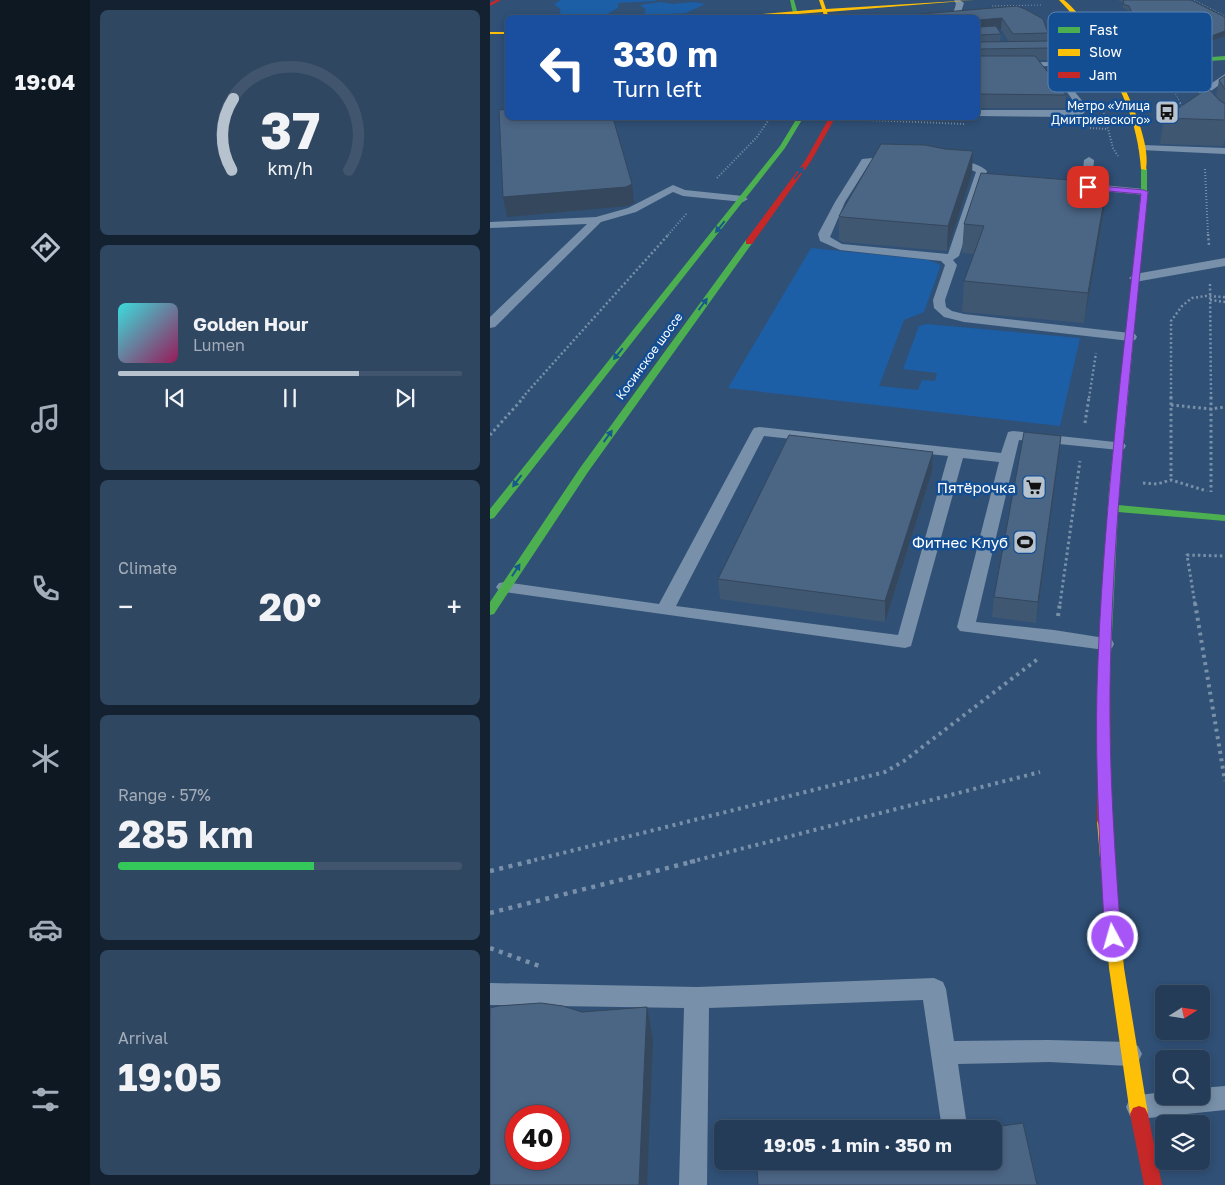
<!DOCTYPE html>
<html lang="en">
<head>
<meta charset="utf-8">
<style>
  body { margin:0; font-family:"Golos Text",sans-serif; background:#304761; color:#f1f3f6; height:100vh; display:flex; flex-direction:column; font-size:19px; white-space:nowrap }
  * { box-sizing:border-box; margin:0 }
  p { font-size:16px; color:#a3adba }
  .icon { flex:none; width:28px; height:28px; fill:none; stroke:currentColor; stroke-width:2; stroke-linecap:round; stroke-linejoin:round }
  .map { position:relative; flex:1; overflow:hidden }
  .panel { display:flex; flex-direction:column; gap:10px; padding:10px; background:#142130; width:400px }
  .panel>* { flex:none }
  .hud { position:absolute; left:15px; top:15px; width:475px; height:105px; border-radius:8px; box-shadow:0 2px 8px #0003,0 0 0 1px #41566e; background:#1a4fa0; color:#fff; overflow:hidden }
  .needle { width:32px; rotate:78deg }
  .buttons { position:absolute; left:665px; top:985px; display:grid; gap:10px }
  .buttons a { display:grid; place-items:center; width:55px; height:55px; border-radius:8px; background:#243c58; box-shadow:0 2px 8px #0003,0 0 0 1px #41566e; font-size:25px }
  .speed { position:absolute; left:15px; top:1105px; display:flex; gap:10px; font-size:25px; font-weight:700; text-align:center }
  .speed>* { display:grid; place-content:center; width:65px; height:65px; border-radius:50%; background:#243c58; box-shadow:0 2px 8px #0003,0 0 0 1px #41566e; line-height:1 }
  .speed .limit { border:8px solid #d22; background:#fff; color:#111 }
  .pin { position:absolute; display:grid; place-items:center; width:42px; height:42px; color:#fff; margin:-21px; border-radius:10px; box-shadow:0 2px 8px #0006 }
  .me { position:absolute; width:55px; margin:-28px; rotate:354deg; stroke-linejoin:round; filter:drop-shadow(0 0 4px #0008) }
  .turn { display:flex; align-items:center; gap:18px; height:105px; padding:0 25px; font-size:22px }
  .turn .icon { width:65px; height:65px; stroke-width:2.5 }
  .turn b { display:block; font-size:35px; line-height:42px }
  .big { font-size:38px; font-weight:700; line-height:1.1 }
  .panel .widget { flex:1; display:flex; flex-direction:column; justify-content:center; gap:8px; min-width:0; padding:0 18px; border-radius:8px; background:#304761 }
  .panel .dial { align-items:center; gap:0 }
  .dial svg { height:130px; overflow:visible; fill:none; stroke:#41566e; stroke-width:7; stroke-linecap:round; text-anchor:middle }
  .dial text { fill:#f1f3f6; stroke:none }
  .song { display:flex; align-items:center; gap:15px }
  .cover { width:60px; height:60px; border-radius:8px; background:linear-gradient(135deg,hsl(180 70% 55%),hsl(330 70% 35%)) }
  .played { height:5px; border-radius:2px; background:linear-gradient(90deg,#b7c2cf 70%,#41566e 70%) }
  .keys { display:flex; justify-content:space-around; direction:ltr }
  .heat { display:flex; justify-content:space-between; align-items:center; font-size:28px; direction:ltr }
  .charge { height:8px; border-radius:4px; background:linear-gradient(90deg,#34c759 57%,#41566e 0) }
  .trip { position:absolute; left:224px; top:1120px; width:288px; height:50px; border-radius:8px; background:#243c58; box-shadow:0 2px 8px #0003,0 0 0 1px #41566e; font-weight:700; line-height:50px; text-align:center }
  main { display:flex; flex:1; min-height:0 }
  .menu { display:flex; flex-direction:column; width:90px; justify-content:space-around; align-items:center; background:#0e1823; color:#a3adba }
  .menu .icon { width:35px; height:35px }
  .menu .current { color:#b7c2cf }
  .menu b { font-size:22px; color:#f1f3f6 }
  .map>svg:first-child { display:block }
</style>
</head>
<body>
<main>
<nav class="menu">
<b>19:04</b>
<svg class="icon current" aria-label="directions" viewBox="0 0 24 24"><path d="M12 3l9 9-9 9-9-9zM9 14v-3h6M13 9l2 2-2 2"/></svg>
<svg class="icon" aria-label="music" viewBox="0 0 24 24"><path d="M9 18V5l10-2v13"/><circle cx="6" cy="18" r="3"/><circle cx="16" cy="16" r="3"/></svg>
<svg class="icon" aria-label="phone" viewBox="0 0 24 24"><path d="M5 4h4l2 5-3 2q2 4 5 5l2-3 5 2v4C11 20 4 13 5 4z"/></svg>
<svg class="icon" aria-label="climate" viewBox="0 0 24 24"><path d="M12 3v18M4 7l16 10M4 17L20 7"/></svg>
<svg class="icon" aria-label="car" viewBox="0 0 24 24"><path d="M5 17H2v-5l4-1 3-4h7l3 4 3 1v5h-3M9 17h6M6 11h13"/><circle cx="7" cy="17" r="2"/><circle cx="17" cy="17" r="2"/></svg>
<svg class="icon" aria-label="filters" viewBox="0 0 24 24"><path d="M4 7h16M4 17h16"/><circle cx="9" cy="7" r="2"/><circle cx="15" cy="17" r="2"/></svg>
</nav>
<section class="panel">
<div class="widget dial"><svg viewBox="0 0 100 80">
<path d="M14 69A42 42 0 1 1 86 69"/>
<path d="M14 69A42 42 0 0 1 15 25" stroke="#b7c2cf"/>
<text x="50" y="56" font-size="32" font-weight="700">37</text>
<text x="50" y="72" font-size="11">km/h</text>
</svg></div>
<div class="widget">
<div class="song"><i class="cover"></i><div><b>Golden Hour</b><p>Lumen</p></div></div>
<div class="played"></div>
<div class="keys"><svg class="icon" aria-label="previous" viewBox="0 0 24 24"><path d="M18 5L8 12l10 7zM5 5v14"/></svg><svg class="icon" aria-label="pause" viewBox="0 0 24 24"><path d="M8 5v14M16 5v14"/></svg><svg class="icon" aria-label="next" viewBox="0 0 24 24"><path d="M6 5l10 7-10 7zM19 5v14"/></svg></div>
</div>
<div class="widget"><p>Climate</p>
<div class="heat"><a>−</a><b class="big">20°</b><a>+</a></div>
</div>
<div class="widget"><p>Range · 57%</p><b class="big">285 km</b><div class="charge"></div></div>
<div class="widget"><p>Arrival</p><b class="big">19:05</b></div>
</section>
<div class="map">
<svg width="735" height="1185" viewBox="0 0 735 1185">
  <rect width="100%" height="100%" fill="#305076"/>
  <g fill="#1d5fa6">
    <path d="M71,0H165L166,1L128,3V8L112,17H83L69,15L71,10L64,4Z"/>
    <path d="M171,2L182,4L204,2L215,4L196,13L159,15L154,13L156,9L150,5Z"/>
    <path d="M321,248L438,260L449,264L450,267L434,312L414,320L389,386L428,390L432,380L445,381L447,373L413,369L429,326L436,324L590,338L570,426L238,388Z"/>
  </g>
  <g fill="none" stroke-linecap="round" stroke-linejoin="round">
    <g stroke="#7890a9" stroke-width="1" stroke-dasharray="1 2" stroke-linecap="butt">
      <path d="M704,0L735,16"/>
      <path d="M502,6L551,5"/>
      <path d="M165,18L206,15"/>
      <path d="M617,22L648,25"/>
      <path d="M633,42L655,40"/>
      <path d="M682,81L680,84L691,104"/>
    </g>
    <g stroke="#7890a9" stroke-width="2" stroke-dasharray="1 2" stroke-linecap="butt">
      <path d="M690,103L693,108"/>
      <path d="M613,110L623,148L628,156"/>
      <path d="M377,120L476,124"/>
      <path d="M600,128L618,129"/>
      <path d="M715,169L718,235"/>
      <path d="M227,178L267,137L280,118"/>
      <path d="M178,235L197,213"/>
    </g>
    <g stroke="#7890a9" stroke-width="2.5" stroke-dasharray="2 2.5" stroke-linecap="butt">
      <path d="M718,234L719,245"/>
      <path d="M720,284L721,398"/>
      <path d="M720,300L735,302"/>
      <path d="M32,398L179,234"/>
      <path d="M599,398L606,353"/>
      <path d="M681,398V321L692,306L702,298L716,296L735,297"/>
    </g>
    <g stroke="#7890a9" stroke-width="3" stroke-dasharray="2.5 3" stroke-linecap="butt">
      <path d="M681,397V480"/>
      <path d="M721,397V492"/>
      <path d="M681,405L721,409L735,407"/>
      <path d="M595,423L599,397"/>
      <path d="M0,435L34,397"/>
      <path d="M653,483L667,484L681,480L717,491"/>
      <path d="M570,604L590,461"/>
      <path d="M705,604L697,555L735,556"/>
    </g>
    <g stroke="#7890a9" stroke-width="4" stroke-dasharray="3 4.5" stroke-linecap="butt">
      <path d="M705,603L735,781"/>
      <path d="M568,616L570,603"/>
      <path d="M37,862L395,772L414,761L549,658"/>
      <path d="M200,862L550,772"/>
    </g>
    <g stroke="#7890a9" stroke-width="4.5" stroke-dasharray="4 5.5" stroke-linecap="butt">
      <path d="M0,871L42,861"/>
      <path d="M0,913L205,861"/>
      <path d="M0,948L52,967"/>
    </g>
    <g fill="#7890a9" fill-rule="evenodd">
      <path d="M464,0H470L474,3L469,18H440L463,14L466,4Z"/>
      <path d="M608,46L612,48L611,50L488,53V49Z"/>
      <path d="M562,62L580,67L582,73V86H634L638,89L634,92H585L598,108L593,114L581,117L488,116V110H587L588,108L575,89L573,71L561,66L488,67V63Z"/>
      <path d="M735,74V81L718,93C721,107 735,117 735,130C721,125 712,106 709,92Z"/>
      <path d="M653,145L735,148V154L650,150L648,148Z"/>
      <path d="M404,156L409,159L408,161L379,164L355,202L340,237L352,244L458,254L486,172L479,169L456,166L455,164C464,156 489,163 497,171L469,256L463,260L467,265L455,300L456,307L462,311L474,314L640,333L645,334L647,337L645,340L640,341L474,322L454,317L444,308L443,300L455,265L451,261L350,250L330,241L328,234L345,202L372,159Z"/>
      <path d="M599,157L604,160L602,184L654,189L659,192L654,195L601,190L599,203H586L585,201L586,199L590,198L594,160Z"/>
      <path d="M183,185L195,190L253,196L258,199L253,202L193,196L183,192L146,212L111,222L5,327L0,328V317L97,224L0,228V222L106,217L138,208Z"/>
      <path d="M735,258V266L645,282L639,278L645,274Z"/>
      <path d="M269,427L511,453L518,432L523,431L634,443L636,446L634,449L629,450L529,440L486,622L564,630L615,638L622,640L624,644L622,648L615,650L470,631L467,627L509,462L473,458L421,646L415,648L15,592L9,591L6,587L9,583L15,582L169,604L262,431L264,428ZM274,436L458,456L408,635L186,606Z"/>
      <path d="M444,978L453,982L456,989L464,1041L559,1040L639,1042L648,1046L652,1054L648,1062L639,1066L559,1062L468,1064L477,1126L476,1129H452L433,1000L219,1008L217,1185H189L194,1008L0,1005V983L207,987Z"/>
      <path d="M735,1086V1110L649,1119L640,1116L636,1107L640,1098L649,1095L674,1092V1096H711V1088Z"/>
    </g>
    <g fill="#4caf50" fill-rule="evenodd">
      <path d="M300,0H304L309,18H304Z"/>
      <path d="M735,56V60L620,67L617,65Z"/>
      <path d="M307,118H313L295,148L4,518L0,519V509L290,146Z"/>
      <path d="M654,167L657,169V192L628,505L735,515V521L628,512L620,673L614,677L608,673L619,489L651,192V169Z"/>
      <path d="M256,240L263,242L98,472L4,614L0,615V602L90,468Z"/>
    </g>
    <g fill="#ffc107" fill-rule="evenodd">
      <path d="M329,0H333L336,9L485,0L337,12L339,18H334L333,12L254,18H224L332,9Z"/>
      <path d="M569,0H574C606,25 665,130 656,170L651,169C648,122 630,83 604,45C593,28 583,14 569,0Z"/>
      <rect x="0" y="32" width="18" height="2"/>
      <path d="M614,816L619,817L621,821L634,968L658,1114L655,1120L649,1122L643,1120L640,1114L619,968L607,821L609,817Z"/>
    </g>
    <g fill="#c62828" fill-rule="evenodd">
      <path d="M6,0H11L0,6V3Z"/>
      <path d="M339,118H345L321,161L262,244H256V240L315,161Z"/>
      <path d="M614,669L620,673L621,821L619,825L614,826L609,825L607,821L608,673Z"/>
      <path d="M649,1106L655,1108L658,1114L672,1185H654L640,1114L643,1108Z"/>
    </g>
  </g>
  <g fill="#405772" fill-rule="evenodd">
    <path d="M627,0H701L735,17V36L715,43L690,37L664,46L653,44L638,10L633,8V2Z"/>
    <path d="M527,6L558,33L557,41L560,48L559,60H548L576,95L575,108H488V18H406V16ZM508,29H511L519,42H510L511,34Z"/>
    <path d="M735,76V139L733,146L670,144L674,118L726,97L729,80Z"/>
    <path d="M482,174L457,251L353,242L349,240V216Z"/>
    <path d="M617,183L614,210L594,323L472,312L474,281L484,254L472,253L474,224Z"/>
    <path d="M571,436L546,623L502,617L504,597Z"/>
    <path d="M443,452L442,471L395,622L230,599L228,579Z"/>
  </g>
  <g fill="#34475c">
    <path d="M512,18L511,29L488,31V20Z"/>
    <path d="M735,31V36L715,43L716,38Z"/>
    <path d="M691,33L690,37L664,46L665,41Z"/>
    <path d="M483,151L482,174L457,251L458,226Z"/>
    <path d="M617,183L614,210L594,323L598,293Z"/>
    <path d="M142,184L144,203L138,206L17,217L13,197Z"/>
    <path d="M571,436L569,454L546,623L548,602Z"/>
    <path d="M443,452L442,471L395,622V601Z"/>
    <path d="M157,1007L163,1040L157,1185H149Z"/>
  </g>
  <g fill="#4b6584" stroke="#34475c" fill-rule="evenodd">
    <path d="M634,0H701L735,17V31L716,38L691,33L665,41L653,39L639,6L633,4Z"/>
    <path d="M527,6L535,9L553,19L558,33L523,34L512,18L488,20V26V18H409L406,16Z"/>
    <path d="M506,26L511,34L489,35L488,41V27Z"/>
    <path d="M559,41L560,48L489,49L488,55V42Z"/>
    <path d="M488,56H545L576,95L488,94Z"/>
    <path d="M735,76V89L729,80Z"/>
    <path d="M718,88L729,100L735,104V120L674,118Z"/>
    <path d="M18,109V118H123L142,184L136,187L13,197L9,110Z"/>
    <path d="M391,144L435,145L455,149L483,151L458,226L352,217L349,216Z"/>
    <path d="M491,173L617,183L598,293L474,281L494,226L474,224Z"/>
    <path d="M534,432L571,436L548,602L504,597Z"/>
    <path d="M299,435L443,452L395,601L228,579Z"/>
    <path d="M51,1003L73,1006L92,1012L157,1007L149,1185H0V1008L8,1006ZM26,1116H69V1159H26Z"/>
    <path d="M533,1123L547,1185H268L267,1168L333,1161H502V1129H490Z"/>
  </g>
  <defs><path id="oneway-solid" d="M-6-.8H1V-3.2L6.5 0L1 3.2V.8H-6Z" transform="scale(1.25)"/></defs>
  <g fill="#19588c">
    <use href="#oneway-solid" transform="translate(309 173) rotate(-54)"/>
    <use href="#oneway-solid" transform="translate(230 227) rotate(129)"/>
    <use href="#oneway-solid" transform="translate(213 304) rotate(-54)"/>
    <use href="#oneway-solid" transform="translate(128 354) rotate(129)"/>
    <use href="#oneway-solid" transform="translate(118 436) rotate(-54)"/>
    <use href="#oneway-solid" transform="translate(27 481) rotate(128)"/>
    <use href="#oneway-solid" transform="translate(26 570) rotate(-57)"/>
  </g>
  <path fill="#a855f7" stroke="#6d37a1" d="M598,185L654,190L658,192C642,357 622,522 620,688C619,772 625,854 631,937L629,942L623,943L618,942L615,937C610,854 605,771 607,688C612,522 633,358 651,194L595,189L594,187Z"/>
  <defs>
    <g id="bus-square" transform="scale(1.25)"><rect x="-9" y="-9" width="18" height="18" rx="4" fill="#b7c2cf" stroke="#134e93"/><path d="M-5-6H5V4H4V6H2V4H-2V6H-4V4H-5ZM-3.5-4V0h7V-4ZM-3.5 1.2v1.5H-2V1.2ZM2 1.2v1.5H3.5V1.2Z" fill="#111"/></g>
    <g id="supermarket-square" transform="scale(1.25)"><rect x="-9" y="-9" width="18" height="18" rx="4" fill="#b7c2cf" stroke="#134e93"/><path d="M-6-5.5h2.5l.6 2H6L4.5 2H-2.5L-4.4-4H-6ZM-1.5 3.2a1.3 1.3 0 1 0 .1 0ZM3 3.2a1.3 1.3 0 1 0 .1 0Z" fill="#111"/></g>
    <g id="stadium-square" transform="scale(1.25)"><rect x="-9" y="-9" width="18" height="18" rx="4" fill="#b7c2cf" stroke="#134e93"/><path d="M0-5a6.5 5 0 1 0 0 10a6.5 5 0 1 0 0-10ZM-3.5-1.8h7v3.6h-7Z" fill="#111"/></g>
  </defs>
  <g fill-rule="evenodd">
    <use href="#bus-square" x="677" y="112"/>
    <use href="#supermarket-square" x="544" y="487"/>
    <use href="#stadium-square" x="535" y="542"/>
  </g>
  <g text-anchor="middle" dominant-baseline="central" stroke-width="5" stroke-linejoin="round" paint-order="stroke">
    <g font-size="12" fill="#fff" stroke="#134e93" text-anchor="end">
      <text x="660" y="105">Метро «Улица<tspan x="660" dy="14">Дмитриевского»</tspan></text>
    </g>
    <g font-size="12" fill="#fff" stroke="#134e93">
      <text transform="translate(159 356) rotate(-54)">Косинское шоссе</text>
    </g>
    <g font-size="15" fill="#fff" stroke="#134e93" text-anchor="end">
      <text x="526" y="487">Пятёрочка</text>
      <text x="518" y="542">Фитнес Клуб</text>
    </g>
  </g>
  <rect x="558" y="12" width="164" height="80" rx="8" fill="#134e93" stroke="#5a83b3" stroke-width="1"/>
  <rect x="568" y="27" width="22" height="6" fill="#4caf50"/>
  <rect x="568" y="49" width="22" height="7" fill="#ffc107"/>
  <rect x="568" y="72" width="22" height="6" fill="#c62828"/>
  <g font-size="14" fill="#fff">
    <text x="599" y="35">Fast</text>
    <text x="599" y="57">Slow</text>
    <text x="599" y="80">Jam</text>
  </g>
</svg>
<div class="buttons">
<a><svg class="needle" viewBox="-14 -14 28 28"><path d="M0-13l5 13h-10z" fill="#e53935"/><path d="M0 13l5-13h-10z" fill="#a3adba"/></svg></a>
<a><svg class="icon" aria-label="search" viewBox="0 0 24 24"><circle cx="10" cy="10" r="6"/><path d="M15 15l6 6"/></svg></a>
<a><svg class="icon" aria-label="layers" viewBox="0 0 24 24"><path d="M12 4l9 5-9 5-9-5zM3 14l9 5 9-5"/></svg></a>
</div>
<div class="speed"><div class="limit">40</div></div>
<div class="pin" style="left:598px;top:187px;background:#d93025"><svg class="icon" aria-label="arrive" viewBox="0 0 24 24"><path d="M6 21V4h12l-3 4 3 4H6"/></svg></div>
<svg class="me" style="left:623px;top:937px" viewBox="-20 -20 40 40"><circle r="17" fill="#a855f7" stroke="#fff" stroke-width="3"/><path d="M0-11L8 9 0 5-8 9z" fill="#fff"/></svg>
<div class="trip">19:05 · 1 min · 350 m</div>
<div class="hud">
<div class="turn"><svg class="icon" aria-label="left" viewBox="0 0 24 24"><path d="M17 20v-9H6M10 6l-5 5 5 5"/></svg><div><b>330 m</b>Turn left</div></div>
</div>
</div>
</main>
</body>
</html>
